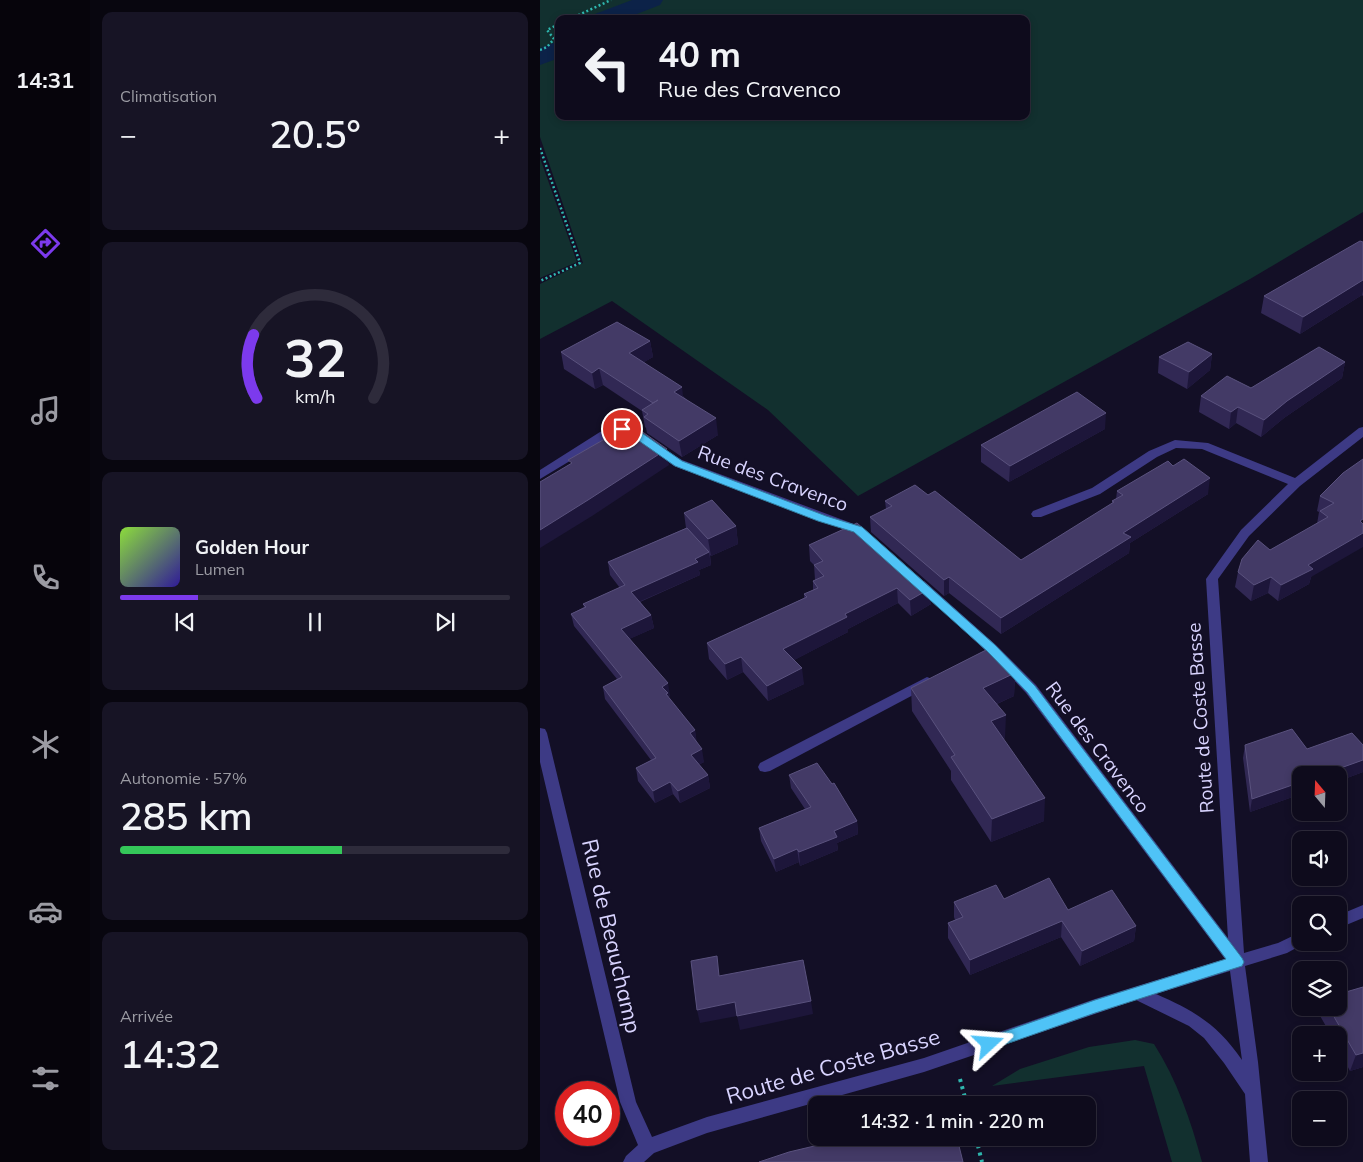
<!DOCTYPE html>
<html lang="fr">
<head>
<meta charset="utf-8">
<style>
  body { margin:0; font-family:Mulish,sans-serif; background:#171425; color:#f1f3f6; height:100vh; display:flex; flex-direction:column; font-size:19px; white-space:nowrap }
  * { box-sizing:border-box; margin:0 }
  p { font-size:16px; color:#9b9ba3 }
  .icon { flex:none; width:28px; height:28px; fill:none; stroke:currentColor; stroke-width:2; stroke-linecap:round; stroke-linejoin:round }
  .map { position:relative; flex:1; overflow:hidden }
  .details { display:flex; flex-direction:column; gap:12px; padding:12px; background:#08060f; width:450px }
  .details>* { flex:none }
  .banner { position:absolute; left:15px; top:15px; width:475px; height:105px; border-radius:10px; box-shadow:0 2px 8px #0003,0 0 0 1px #2e2b3b; background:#0e0b1c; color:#f1f3f6; overflow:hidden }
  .needle { width:32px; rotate:341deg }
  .controls { position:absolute; left:752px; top:766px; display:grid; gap:10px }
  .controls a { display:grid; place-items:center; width:55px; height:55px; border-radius:10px; background:#0e0b1c; box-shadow:0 2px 8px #0003,0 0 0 1px #2e2b3b; font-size:25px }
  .speed { position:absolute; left:15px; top:1081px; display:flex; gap:10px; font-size:25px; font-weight:700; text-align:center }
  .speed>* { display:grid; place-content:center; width:65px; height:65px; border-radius:50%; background:#0e0b1c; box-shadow:0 2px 8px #0003,0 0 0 1px #2e2b3b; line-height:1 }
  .speed .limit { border:8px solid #d22; background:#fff; color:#111 }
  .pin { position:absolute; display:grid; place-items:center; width:42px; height:42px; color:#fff; margin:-21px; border:2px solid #fff; border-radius:50%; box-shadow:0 1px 5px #0007 }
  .me { position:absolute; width:55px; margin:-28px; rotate:71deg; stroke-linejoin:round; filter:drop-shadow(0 0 4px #0008) }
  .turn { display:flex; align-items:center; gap:18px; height:105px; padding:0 20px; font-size:22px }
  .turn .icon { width:65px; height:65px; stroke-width:2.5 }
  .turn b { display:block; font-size:35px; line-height:42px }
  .big { font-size:38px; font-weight:600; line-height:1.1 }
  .details .card { flex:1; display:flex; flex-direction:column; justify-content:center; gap:8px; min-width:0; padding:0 18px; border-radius:10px; background:#171425 }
  .details .dial { align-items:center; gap:0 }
  .dial svg { height:130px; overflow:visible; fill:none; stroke:#2e2b3b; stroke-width:7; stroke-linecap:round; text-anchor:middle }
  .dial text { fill:#f1f3f6; stroke:none }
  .song { display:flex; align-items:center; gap:15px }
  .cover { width:60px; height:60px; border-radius:8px; background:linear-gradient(135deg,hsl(90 70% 55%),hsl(250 70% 35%)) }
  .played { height:5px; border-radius:2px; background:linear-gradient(90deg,#7c3aed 20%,#2e2b3b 20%) }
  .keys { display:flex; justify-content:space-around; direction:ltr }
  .heat { display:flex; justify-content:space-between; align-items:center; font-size:28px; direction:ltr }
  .charge { height:8px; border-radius:4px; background:linear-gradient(90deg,#34c759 57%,#2e2b3b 0) }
  .trip { position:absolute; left:268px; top:1096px; width:288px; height:50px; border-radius:10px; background:#0e0b1c; box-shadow:0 2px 8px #0003,0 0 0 1px #2e2b3b; font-weight:600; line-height:50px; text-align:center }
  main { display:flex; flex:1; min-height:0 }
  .tab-bar { display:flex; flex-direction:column; width:90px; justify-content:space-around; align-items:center; background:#06040b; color:#9b9ba3 }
  .tab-bar .icon { width:35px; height:35px }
  .tab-bar .selected { color:#7c3aed }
  .tab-bar b { font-size:22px; color:#f1f3f6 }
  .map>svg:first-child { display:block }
</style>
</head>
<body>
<main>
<nav class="tab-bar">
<b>14:31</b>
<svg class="icon selected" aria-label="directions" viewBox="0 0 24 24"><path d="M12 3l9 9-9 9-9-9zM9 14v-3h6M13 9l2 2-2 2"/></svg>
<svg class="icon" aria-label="music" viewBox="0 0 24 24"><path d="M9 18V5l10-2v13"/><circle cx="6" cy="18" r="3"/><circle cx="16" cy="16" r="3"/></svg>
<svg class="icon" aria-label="phone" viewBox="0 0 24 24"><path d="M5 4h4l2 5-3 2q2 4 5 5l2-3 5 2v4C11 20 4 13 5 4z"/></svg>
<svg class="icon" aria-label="climate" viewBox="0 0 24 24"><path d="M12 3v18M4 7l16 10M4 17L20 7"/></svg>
<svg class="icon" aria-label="car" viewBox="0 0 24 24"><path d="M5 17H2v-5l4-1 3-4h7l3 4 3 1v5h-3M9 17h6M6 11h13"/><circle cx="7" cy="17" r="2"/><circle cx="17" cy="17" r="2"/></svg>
<svg class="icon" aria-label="filters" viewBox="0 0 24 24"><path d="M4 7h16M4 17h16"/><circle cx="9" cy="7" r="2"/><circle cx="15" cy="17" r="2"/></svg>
</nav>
<section class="details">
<div class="card"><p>Climatisation</p>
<div class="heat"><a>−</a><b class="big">20.5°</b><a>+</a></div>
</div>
<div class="card dial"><svg viewBox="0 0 100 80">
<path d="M14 69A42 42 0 1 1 86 69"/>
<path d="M14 69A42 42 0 0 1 12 30" stroke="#7c3aed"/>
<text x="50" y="56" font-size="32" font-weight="700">32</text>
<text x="50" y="72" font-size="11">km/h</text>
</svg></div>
<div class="card">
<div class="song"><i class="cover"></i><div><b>Golden Hour</b><p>Lumen</p></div></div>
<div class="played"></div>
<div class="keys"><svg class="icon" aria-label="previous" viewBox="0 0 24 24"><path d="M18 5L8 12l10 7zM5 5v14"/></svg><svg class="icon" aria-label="pause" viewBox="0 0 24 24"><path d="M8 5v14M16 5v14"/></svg><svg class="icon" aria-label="next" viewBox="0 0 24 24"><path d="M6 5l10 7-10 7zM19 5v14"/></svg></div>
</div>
<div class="card"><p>Autonomie · 57%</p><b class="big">285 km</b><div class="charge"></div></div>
<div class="card"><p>Arrivée</p><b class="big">14:32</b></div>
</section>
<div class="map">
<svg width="823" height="1162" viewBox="0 0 823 1162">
  <rect width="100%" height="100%" fill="#130f26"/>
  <g fill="#12302f" fill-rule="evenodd">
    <path d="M0,0H823V212L710,279L318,496L228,410L72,301L0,339V284L43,263L0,137ZM19,19H486V116H19Z"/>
    <path d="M0,158L37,262L0,278Z"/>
    <path d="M595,1040L614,1044C637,1080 651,1121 662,1162H632L604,1066L452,1086L480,1069L549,1047Z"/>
  </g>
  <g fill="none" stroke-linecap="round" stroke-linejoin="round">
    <g fill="#0c2248" fill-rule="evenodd">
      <path d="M92,0H123L120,5L84,19H52L55,14Z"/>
      <path d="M19,41V58L0,65V48Z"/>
    </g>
    <g stroke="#2fb8b0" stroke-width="2.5" stroke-dasharray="2 2.5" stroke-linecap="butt">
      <path d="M30,19L71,0"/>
      <path d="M0,50L7,47L14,39L7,30L19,24"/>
      <path d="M0,148L40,263L0,281"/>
    </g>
    <g stroke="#2fb8b0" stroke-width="4" stroke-dasharray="3 4.5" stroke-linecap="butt">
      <path d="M420,1079L427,1105"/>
      <path d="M436,1138L442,1162"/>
    </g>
    <g fill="#3d3a85" fill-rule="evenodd">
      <path d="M82,425L103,432L105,435L99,439L82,433L68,438L0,479V470L60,432Z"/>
      <path d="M823,427V437L760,486L709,536L678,579L704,953L738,943L761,932V942H767L747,953L705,966L718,1062L728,1162H710L705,1094L684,1063L664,1038L649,1026L596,1000L384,1072L167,1133L114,1153L104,1162H83L86,1156L98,1145L80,1102L0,762V728L5,729L7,733L96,1102L112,1137L167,1117L384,1058L555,999L685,959L486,693L446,651L374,584L376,581H384L456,645L496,685L688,938L666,579L701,530L748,484L662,449L636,448L617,457L560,494L501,517H493L491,514L493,511L552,488L609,451L635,440L668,443L755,478L819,428ZM690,971L702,1060C678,1025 655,1011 616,994Z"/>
      <path d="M115,443L142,460L322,527L330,534L324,538L314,533L134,466L111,450L109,447Z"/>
      <path d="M387,677L392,679L394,682L392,685L230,771L225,772L220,771L218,767L220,763Z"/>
      <path d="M823,905V918L799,928V915Z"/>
    </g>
  </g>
  <g fill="#312854">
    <path d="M823,242V296L822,295L760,334L721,313L724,296Z"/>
    <path d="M110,341L113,357L104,362L144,397L178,435L142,457L107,433L106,428L105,427L102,411L63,385L55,389L24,369L21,352Z"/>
    <path d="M672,354L670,370L647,389L618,373L619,357Z"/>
    <path d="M805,362L802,378L744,418L721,437L696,423L689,429L659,412L661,396L711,388Z"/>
    <path d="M565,429L469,482L441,462V445Z"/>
    <path d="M803,473L769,584L738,601L728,593L711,601L695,587L698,572L730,550L777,524L779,512L777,511L780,496Z"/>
    <path d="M577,491L668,494L590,543L589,553L461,634L409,593L404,596L331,532L330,517L346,509L345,501L388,495L481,560L572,504V501L576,499Z"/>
    <path d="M144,513L196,526L198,544L171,556L170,555L171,565L159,570L160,575L100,602L111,615L114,628L89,639L130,696L128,697V698L155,730L156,742L164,762L158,765L168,775L170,788L140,803L133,794L115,803L98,781L96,768L111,760L65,699L63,687L77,679L34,626L31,614L44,607L43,604L80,588L70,575L68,562L146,528Z"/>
    <path d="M269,545L391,604L371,616L358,603L308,629V632L254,660L264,684L228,701L203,672L187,680L169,659L167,643L264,598V594L273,590V581L275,580L274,565L270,561Z"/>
    <path d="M475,673L474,696L457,704L465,738L463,739L504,821L451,842L411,780V771L372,711L371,688Z"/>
    <path d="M705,745L767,749L823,745V772L799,781V775H761V794L710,812L703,758Z"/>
    <path d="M249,775L317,821L318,834L297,843L298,850L260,866L259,862L236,872L221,841L219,828L265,809L251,788Z"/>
    <path d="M464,899L528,910L596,926L594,941L540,966L521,937L430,975L408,938V923L415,920L414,917V902Z"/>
    <path d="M823,987V1067L810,1071L799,1050V1035H791L779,1014L781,1008H799Z"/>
  </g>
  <g fill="#1d163a">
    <path d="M823,280V291L822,295L760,334L763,317Z"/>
    <path d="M110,341L113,357L92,369L89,353Z"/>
    <path d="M672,354L670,370L647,389L649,372Z"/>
    <path d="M805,362L802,378L744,418L721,437L724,420L747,401Z"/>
    <path d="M59,368L63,385L55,389L52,373Z"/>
    <path d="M142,387L144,404L134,392Z"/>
    <path d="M698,407L696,423L689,429L691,412Z"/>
    <path d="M566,413L565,429L469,482L470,466Z"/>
    <path d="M176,418L178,435L142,457L139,441Z"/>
    <path d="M127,449L129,465L52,516L0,548V530Z"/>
    <path d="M670,478L668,494L590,543L589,553L461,634V618L583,533Z"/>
    <path d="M196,526L198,544L171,556L168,539Z"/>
    <path d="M823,533V547L771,577L769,584L738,601L741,585L768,565Z"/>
    <path d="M169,552L171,565L159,570L160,575L94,604L91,592L155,559Z"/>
    <path d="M409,577V593L404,596V580Z"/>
    <path d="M731,577L728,593L711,601L714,585Z"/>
    <path d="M357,588L358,603L308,629V632L245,665L243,649L305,614Z"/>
    <path d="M391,588V604L371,616L370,600Z"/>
    <path d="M111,615L114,628L83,642L81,629Z"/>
    <path d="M201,657L203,672L187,680L185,664Z"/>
    <path d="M262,668L264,684L228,701L227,686Z"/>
    <path d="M475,673L474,696L443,710V688Z"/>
    <path d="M128,683L130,696L128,697L130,706L122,687Z"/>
    <path d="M466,715L465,738L450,744L451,721Z"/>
    <path d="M155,730L157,743L150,733Z"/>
    <path d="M162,749L164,762L153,768L151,755Z"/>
    <path d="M823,760V772L799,781V775H781Z"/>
    <path d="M168,775L170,788L140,803L138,791Z"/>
    <path d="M130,782L133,794L115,803L113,791Z"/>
    <path d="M761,782V794L710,812L712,799Z"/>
    <path d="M505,798L504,821L451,842L452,819Z"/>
    <path d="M317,821L318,834L297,843L298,850L260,866L259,852L294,831Z"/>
    <path d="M257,849L259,862L236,872L234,859Z"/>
    <path d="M522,921L521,937L430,975V960Z"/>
    <path d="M596,926L594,941L540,966L542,951Z"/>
    <path d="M271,1001L273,1014L200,1030L197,1016Z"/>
    <path d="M195,1002L197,1016L160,1023L157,1010Z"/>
    <path d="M823,1053V1067L810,1071L816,1055Z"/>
  </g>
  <g fill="#433a66" stroke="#5a527e">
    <path d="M820,241L823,242V280L763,317L724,296Z"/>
    <path d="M77,322L110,341L89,353L142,387L134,392L176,418L139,441L104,417L108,414L102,410L118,400L113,403L59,368L52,373L21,352Z"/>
    <path d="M648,342L672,354L649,372L619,357Z"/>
    <path d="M779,347L805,362L747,401L724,420L698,407L691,412L661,396L687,376L711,388Z"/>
    <path d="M537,392L566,413L470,466L441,445Z"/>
    <path d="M91,424L127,449L48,500L0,530V482L32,463L28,460Z"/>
    <path d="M644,459L670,478L583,533L591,537L461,618L409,577L404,580L330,517L352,506L345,501L375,485L388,495L395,491L481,560L574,502L572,501L583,495L577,491L628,461L633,466Z"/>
    <path d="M823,459V519L820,521L823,524V533L768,565L773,569L741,585L731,577L714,585L698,572L702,559L718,540L730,550L788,517L780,511L794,503L780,496L803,473Z"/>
    <path d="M172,500L196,526L168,539L144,513Z"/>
    <path d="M317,523L391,588L370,600L357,588L305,614L307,617L243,649L262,668L227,686L201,657L185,664L167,643L267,597L264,594L278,588L273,581L284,576L274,565L283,561L269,545Z"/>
    <path d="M147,528L169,552L155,559L158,562L91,592L111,615L81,629L128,683L122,687L128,693L126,694L155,730L150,733L162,749L151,755L168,775L138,791L130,782L113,791L96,768L116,758L63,687L82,677L31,614L46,607L43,604L85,585L68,562Z"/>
    <path d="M452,647L475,673L443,688L466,715L451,721L505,798L452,819L411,757L415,755L371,688Z"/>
    <path d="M752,729L767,749L812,733L823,745V760L781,775H761V782L712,799L705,745Z"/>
    <path d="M277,763L292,784L294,783L317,821L294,831L297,837L259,852L257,849L234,859L219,828L271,807L249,775Z"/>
    <path d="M509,878L528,910L572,890L596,926L542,951L522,921L430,960L408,923L423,917L414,902L456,885L464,899Z"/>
    <path d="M177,956L179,976L263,960L271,1001L197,1016L195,1002L157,1010L151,961Z"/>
    <path d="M823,987V1053L816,1055L789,1008H799V994Z"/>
    <path d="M407,1100L409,1105H383Z"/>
    <path d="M287,1138H417L423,1162H219L249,1152L287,1143Z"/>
  </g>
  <path fill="#4fc3f7" stroke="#337fa1" d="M82,426L99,431L142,461L286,516L322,527L455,645L495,686L702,958L704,962L702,966L555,1013L449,1050L444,1048L442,1044L444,1039L449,1037L555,1000L686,959L487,692L447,651L314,532L278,521L135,466L92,436L77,429Z"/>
  <g text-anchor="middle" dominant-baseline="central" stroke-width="4" stroke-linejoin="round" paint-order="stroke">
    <g font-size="19" fill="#d9d4ff" stroke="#130f26">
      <text transform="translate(233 478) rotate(20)">Rue des Cravenco</text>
      <text transform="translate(660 718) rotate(-94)">Route de Coste Basse</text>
      <text transform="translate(558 747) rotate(53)">Rue des Cravenco</text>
    </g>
    <g font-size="22" fill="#d9d4ff" stroke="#130f26">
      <text transform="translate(72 936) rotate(77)">Rue de Beauchamp</text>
      <text transform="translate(293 1066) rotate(-16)">Route de Coste Basse</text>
    </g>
  </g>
</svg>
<div class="controls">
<a><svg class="needle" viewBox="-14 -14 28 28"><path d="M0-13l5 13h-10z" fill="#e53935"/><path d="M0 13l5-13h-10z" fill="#9b9ba3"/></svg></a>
<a><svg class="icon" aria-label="sound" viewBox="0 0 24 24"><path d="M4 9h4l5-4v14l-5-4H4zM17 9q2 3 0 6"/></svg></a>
<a><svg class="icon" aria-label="search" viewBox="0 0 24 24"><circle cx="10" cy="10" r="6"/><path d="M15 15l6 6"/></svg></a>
<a><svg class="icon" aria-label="layers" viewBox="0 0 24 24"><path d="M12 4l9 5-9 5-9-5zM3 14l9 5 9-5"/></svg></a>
<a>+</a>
<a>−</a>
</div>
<div class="speed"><div class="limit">40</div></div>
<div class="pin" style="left:82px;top:429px;background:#d93025"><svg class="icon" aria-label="arrive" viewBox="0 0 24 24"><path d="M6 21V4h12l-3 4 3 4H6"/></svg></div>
<svg class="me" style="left:449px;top:1044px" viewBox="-20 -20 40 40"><path d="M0-17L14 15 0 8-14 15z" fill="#4fc3f7" stroke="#fff" stroke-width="4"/></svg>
<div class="trip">14:32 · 1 min · 220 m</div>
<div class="banner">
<div class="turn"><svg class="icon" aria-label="left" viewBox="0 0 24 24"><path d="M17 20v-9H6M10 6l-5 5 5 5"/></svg><div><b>40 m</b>Rue des Cravenco</div></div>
</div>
</div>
</main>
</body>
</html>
